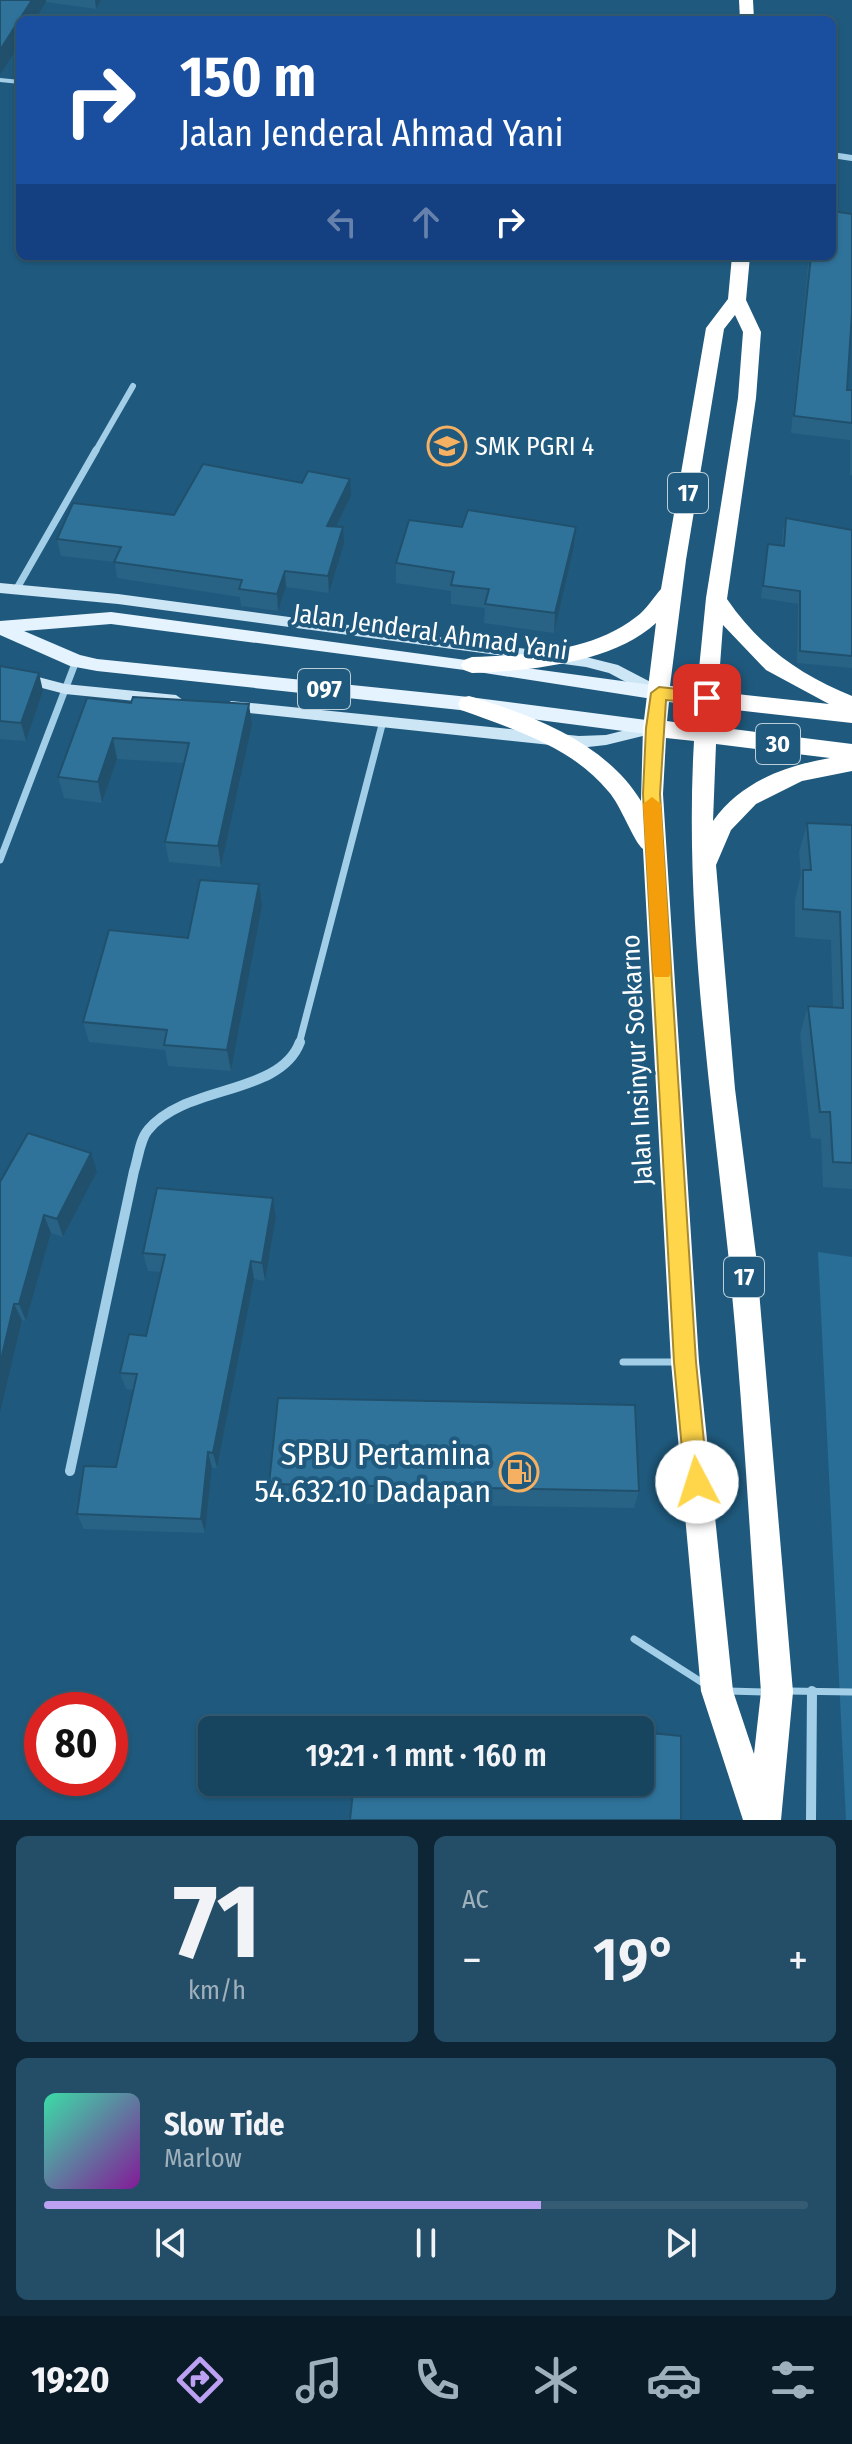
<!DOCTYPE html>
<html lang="id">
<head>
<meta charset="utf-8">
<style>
  body { margin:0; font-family:"Fira Sans Condensed",sans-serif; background:#244e67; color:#f1f3f6; height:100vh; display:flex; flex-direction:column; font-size:30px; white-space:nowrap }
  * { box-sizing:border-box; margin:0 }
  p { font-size:26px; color:#9eb0bc }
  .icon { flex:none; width:44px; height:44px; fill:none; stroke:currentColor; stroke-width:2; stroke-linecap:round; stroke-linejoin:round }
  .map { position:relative; height:1820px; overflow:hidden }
  .sheet { display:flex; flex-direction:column; gap:16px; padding:16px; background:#0d2534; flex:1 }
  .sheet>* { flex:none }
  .hud { position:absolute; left:16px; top:16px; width:820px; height:244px; border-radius:12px; box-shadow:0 2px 6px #0004,0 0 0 2px #365c73; background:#1a4fa0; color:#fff; overflow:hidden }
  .speed { position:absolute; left:24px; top:1692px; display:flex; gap:16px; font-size:40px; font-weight:700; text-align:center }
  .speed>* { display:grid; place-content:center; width:104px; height:104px; border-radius:50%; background:#17445e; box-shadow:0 2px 6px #0004,0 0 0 2px #365c73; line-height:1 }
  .speed .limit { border:12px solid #d22; background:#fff; color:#111 }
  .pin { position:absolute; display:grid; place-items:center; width:68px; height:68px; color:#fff; margin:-34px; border-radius:16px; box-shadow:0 4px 12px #0006 }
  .me { position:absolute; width:88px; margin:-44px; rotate:355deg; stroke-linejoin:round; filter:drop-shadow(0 0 6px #0008) }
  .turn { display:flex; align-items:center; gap:28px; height:168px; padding:0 32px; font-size:36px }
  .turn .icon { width:104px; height:104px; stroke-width:2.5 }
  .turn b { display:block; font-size:56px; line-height:68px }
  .lanes { display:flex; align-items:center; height:76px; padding:0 32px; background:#0003; justify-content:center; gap:40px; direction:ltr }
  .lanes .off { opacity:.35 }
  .big { font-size:60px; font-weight:600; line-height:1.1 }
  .sheet .widget { flex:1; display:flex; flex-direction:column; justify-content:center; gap:12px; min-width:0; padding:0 28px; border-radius:12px; background:#244e67 }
  .sheet .dial { align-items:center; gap:0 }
  .dial b { font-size:104px; line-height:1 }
  .song { display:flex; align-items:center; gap:24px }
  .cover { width:96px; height:96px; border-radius:12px; background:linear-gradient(135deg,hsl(160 70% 55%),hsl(290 70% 35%)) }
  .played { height:8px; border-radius:4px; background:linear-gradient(90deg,#bca0f2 65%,#365c73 65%) }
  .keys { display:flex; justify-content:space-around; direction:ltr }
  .heat { display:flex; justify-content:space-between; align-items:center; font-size:44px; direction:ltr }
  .sheet .tiles { flex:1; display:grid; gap:16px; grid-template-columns:1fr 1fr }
  .widget:last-child { grid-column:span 2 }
  .trip { position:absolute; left:198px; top:1716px; width:456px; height:80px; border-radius:12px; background:#17445e; box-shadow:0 2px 6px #0004,0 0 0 2px #365c73; font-weight:600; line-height:80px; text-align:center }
  .menu { display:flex; height:128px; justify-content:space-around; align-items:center; background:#091b26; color:#9eb0bc }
  .menu .icon { width:56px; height:56px }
  .menu .selected { color:#bca0f2 }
  .menu b { font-size:36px; color:#f1f3f6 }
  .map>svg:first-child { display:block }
</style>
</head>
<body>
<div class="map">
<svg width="852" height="1820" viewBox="0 0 852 1820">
  <rect width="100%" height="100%" fill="#1f5a7e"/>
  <path fill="#296e96" d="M818,1252L852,1257V1820H846Z"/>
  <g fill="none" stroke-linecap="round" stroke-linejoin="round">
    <path stroke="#a2cee7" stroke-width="4" d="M0,80L20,82"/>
    <g stroke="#a2cee7" stroke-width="7">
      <path d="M623,1362H679"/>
      <path d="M634,1639L706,1685"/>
      <path d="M728,1691L768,1692"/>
      <path d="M788,1691L852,1692"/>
    </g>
    <g stroke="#a2cee7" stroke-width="6">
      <path d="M832,155L852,158"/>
      <path d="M95,452L133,386"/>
    </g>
    <g stroke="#a2cee7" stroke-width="7">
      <path d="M16,590L96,450"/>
      <path d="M0,860L76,661"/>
      <path d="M299,1044L383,721"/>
    </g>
    <g stroke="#a2cee7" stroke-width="10">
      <path d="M70,1471L134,1171C138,1159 140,1139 148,1130C185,1084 280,1096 300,1042"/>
      <path d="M811,1820L812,1691"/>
    </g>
    <g fill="#cde6f6" fill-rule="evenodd">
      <path d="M0,583L118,594L586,657L618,665L664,689L666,693L659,698L654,697L609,673L586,667L118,604L0,593Z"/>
      <path d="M0,667L65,684L176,695L183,700L176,705L65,694L0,677Z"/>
      <path d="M231,701L579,736L606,735L654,723L661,728L659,732L606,745L579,748L231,711L224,706Z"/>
    </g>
    <path fill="#e4f3fd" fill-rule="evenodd" d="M111,612L659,686L668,693L659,700L472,671L111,624L24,631L80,655L97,659L469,697L654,721L663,728L654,735L469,711L97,671L70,666L0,635V621Z"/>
    <g fill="#fff" fill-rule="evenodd">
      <path d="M739,0H753L754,20H740Z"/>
      <path d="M732,256H750L746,300L761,332L756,398L727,599C759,646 800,675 852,696V723L718,708L717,727L852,744V771L802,781L756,804L731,830L716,865L735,1089L756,1255L793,1692L781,1820H743L701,1691L671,1362L643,849C633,841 621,805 608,791C572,747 513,729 461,710L458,704L461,698L469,696C531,715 605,742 641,801L643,728L656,623C613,663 528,671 472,673L464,670L461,665L464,660L472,657C526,655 591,652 636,617C646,610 653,598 661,589L706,328L728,299ZM735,315L743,332L738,398L706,598L697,689L670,686L686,560L724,329ZM723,625L766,670L829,704L718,692ZM669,702L696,705L695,725L667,721ZM666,738L694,741C684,911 710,1083 728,1252C743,1398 750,1546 761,1692L754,1754L733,1691L699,1362L663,794ZM716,744L830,758C784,766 741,782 713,821Z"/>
    </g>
  </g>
  <g fill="#286385">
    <path d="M0,0H101L96,9L46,2L35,20H20V44L0,75Z"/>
    <path d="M809,256H832L847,390H852V475H850V440L791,433Z"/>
    <path d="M351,496L336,527L344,544L329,593L286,587L278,611L241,606L240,597L117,578L115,562L61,556L57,539L174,515Z"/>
    <path d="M786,518L852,530V668L797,663L798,604L761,598L768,544L782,546L783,530Z"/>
    <path d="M462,527H576L574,547L554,633L484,623L485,608L451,604V591L396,583V563Z"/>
    <path d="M0,666L43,691L26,741L0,739Z"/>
    <path d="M87,698L252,725L221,867L169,862L165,842L184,763L117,759L102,803L64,798L58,777Z"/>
    <path d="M807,823L852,825V1189L823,1187L821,1139L811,1138L800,1034L808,1006L833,1007L831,940L795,937V899L801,875L799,852Z"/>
    <path d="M262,906L231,1071L168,1066L165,1050L89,1042L83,1022L188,938Z"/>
    <path d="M97,1172L63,1237L51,1233L26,1321L22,1320L0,1414V1182Z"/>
    <path d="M273,1198L276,1217L265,1281L254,1279L217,1468H212L205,1533L84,1529L77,1514L116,1467L134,1390L126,1389L120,1373L146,1336L161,1272L148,1271L143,1253Z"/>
    <path d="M269,1484L639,1491L634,1508L273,1502Z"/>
  </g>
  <g fill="#21506c">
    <path d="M32,0H46V2L35,20H20V44L0,75V50Z"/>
    <path d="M95,0H101L96,9Z"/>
    <path d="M350,479L351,496L328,543L327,526Z"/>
    <path d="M343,527L344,544L329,593L328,576Z"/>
    <path d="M576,527L574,547L554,633L555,613Z"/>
    <path d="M285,571L286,587L278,611L277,594Z"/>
    <path d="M39,673L43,691L26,741L21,723Z"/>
    <path d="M249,704L252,725L221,867L218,846Z"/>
    <path d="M113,738L117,759L102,803L98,782Z"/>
    <path d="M259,884L262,906L231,1071L227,1050Z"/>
    <path d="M91,1153L97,1172L63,1237L57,1219Z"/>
    <path d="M273,1198L276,1217L265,1281L262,1263Z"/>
    <path d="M44,1215L51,1233L26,1321L19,1304Z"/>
    <path d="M251,1261L254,1279L217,1468L213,1453Z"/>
    <path d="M14,1304L22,1320L0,1414V1364Z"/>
    <path d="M208,1452L212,1468L205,1533L201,1519Z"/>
  </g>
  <g fill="#2f739b" stroke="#21506c" stroke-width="2">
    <path d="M0,0H32L0,50Z"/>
    <path d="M832,211L852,214V313L847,390H852V423L794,416L811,256H832Z"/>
    <path d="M203,464L302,483L308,471L350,479L327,526L343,527L328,576L285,571L277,594L239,589L242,580L114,562L121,547L57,539L73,503L174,515Z"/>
    <path d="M468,510L576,527L555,613L485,604L489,589L451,585L454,572L396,563L409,520L462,527Z"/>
    <path d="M786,518L852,530V656L800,651V591L763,586L768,544L784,546Z"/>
    <path d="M0,666L39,673L21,723L0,721Z"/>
    <path d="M133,697L249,704L218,846L165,842L189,743L113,738L98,782L58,777L87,698L131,703Z"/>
    <path d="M807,823L852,825V1163L833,1162L830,1112H820L808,1006L843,1008L840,912L803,909V870H811Z"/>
    <path d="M200,880L259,884L227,1050L164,1045L167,1030L83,1022L109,930L188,938Z"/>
    <path d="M28,1133L91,1153L57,1219L44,1215L19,1304H14L0,1364V1182Z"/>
    <path d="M157,1188L273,1198L262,1263L251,1261L213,1453L208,1452L201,1519L77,1514L84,1466L116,1467L137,1374L120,1373L129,1334L146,1336L165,1255L143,1253Z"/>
    <path d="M278,1398L635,1405L639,1491L269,1484Z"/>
    <path d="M533,1721L623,1730H533Z"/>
    <path d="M640,1732L681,1736V1820H350L354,1782H442L529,1791L530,1782H640Z"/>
  </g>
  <path fill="#ffd54a" stroke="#a68a30" stroke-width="2" d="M659,687L707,692L716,698L707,704L666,700L660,794L696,1362L708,1482L705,1490L697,1493L689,1490L685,1482L674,1362L643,794L646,728L651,693Z"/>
  <path fill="#f59e0b" d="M652,797L661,804L671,972L669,977H655L653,972L643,804Z"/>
  <defs>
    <g id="school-ring" transform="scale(2)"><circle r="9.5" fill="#1f5a7e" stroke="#f5b062" stroke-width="1.5"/><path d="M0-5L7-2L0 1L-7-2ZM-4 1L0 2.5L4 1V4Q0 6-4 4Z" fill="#f5b062"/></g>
    <g id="fuel-ring" transform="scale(2)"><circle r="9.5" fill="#1f5a7e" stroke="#f5b062" stroke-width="1.5"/><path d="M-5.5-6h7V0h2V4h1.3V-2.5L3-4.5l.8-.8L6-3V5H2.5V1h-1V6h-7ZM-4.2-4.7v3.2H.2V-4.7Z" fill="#f5b062"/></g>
  </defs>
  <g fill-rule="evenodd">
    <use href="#school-ring" x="447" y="446"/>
    <use href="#fuel-ring" x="519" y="1472"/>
  </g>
  <g text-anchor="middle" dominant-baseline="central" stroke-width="8" stroke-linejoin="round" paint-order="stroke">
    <g fill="#1f5a7e" stroke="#bcced8" stroke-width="2">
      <rect x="668" y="473" width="40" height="40" rx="6"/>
      <rect x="298" y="669" width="52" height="40" rx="6"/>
      <rect x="756" y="724" width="44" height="40" rx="6"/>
      <rect x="724" y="1257" width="40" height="40" rx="6"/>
    </g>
    <g font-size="24" font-weight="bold" fill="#fff">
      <text x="688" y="493">17</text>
      <text x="324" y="689">097</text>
      <text x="778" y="744">30</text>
      <text x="744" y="1277">17</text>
    </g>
    <g font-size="26" fill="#fff" stroke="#1f5a7e" text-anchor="start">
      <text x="475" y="446">SMK PGRI 4</text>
    </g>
    <g font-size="26" fill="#fff" stroke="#1f5a7e">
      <text transform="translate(430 632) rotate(8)">Jalan Jenderal Ahmad Yani</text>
      <text transform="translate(637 1060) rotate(-93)">Jalan Insinyur Soekarno</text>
    </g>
    <g font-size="32" fill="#fff" stroke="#1f5a7e" text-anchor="end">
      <text x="491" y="1454">SPBU Pertamina<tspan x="491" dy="37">54.632.10 Dadapan</tspan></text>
    </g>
  </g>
</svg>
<div class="speed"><div class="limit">80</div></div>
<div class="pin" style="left:707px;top:698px;background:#d93025"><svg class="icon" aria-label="arrive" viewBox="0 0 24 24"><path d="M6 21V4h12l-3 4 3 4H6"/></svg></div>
<svg class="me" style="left:697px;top:1482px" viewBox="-20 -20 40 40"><circle r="19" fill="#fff"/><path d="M0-13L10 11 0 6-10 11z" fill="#ffd54a"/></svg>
<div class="trip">19:21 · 1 mnt · 160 m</div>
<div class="hud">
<div class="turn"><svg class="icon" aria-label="right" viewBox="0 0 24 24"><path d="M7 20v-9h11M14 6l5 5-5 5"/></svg><div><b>150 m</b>Jalan Jenderal Ahmad Yani</div></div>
<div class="lanes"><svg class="icon off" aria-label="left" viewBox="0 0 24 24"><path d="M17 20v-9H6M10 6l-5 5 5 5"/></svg><svg class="icon off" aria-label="ahead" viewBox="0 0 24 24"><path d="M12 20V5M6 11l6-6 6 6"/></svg><svg class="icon" aria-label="right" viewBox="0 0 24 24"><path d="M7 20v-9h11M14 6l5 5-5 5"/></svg></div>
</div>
</div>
<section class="sheet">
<div class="tiles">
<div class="widget dial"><b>71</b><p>km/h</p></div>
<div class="widget"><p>AC</p>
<div class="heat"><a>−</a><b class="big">19°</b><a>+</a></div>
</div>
<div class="widget">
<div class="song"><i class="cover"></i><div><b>Slow Tide</b><p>Marlow</p></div></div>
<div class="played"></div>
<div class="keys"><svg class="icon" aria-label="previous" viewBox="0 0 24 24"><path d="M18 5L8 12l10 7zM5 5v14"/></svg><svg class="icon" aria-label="pause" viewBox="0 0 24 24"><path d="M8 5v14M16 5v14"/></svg><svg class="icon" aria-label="next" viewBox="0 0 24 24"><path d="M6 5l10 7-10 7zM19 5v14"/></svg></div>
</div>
</div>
</section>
<nav class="menu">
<b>19:20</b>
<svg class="icon selected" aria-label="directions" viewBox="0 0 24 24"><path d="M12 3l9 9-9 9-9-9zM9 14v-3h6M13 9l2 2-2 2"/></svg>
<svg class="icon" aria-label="music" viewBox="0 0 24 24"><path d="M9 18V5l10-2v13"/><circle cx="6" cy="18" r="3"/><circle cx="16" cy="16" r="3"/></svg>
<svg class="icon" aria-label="phone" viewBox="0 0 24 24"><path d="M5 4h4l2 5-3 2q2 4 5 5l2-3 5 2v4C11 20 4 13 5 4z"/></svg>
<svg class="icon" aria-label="climate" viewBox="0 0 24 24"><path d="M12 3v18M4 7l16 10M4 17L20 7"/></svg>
<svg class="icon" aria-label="car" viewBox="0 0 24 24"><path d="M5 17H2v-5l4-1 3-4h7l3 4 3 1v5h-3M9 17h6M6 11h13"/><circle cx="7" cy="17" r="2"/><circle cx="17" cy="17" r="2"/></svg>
<svg class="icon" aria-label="filters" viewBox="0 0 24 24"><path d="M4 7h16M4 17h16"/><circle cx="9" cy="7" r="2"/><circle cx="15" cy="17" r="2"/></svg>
</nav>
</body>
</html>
